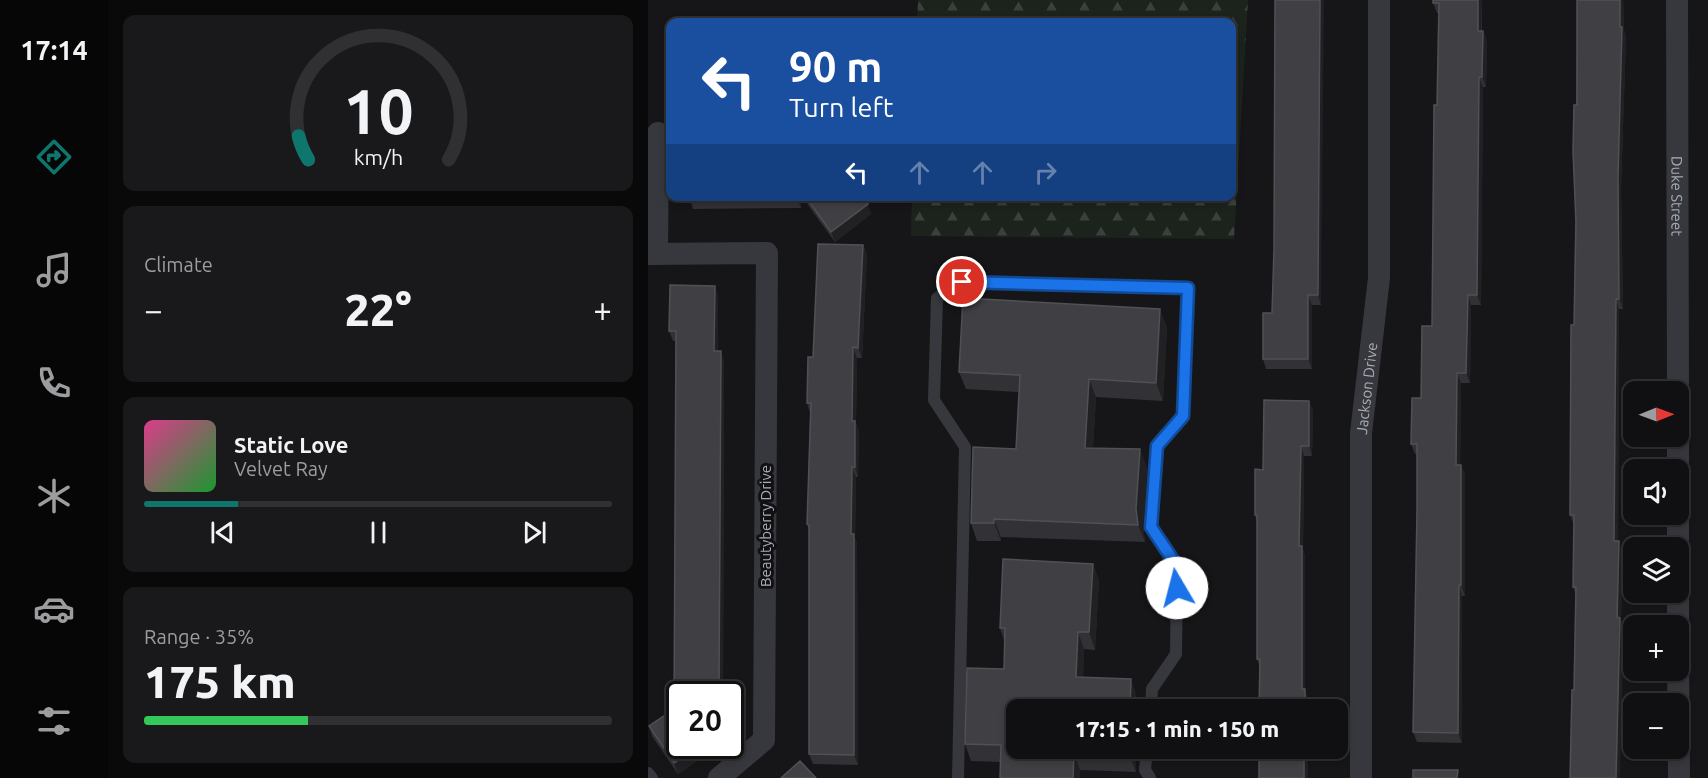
<!DOCTYPE html>
<html lang="en">
<head>
<meta charset="utf-8">
<style>
  body { margin:0; font-family:Ubuntu,sans-serif; background:#19191b; color:#f1f3f6; height:100vh; display:flex; flex-direction:column; font-size:22px; white-space:nowrap }
  * { box-sizing:border-box; margin:0 }
  p { font-size:20px; color:#9c9d9f }
  .icon { flex:none; width:33px; height:33px; fill:none; stroke:currentColor; stroke-width:2; stroke-linecap:round; stroke-linejoin:round }
  .map { position:relative; flex:1; overflow:hidden }
  .sheet { display:flex; flex-direction:column; gap:15px; padding:15px; background:#09090a; width:540px }
  .sheet>* { flex:none }
  .top-card { position:absolute; left:18px; top:18px; width:570px; height:183px; border-radius:12px; box-shadow:0 3px 9px #0003,0 0 0 2px #303032; background:#1a4fa0; color:#fff; overflow:hidden }
  .needle { width:39px; rotate:89deg }
  .fabs { position:absolute; left:975px; top:381px; display:grid; gap:12px }
  .fabs a { display:grid; place-items:center; width:66px; height:66px; border-radius:12px; background:#101012; box-shadow:0 3px 9px #0003,0 0 0 2px #303032; font-size:30px }
  .speed { position:absolute; left:18px; top:681px; display:flex; gap:12px; font-size:30px; font-weight:700; text-align:center }
  .speed>* { display:grid; place-content:center; width:78px; height:78px; border-radius:50%; background:#101012; box-shadow:0 3px 9px #0003,0 0 0 2px #303032; line-height:1 }
  .speed .limit { border:3px solid #111; border-radius:9px; background:#fff; color:#111 }
  .pin { position:absolute; display:grid; place-items:center; width:51px; height:51px; color:#fff; margin:-26px; border:3px solid #fff; border-radius:50%; box-shadow:0 2px 6px #0007 }
  .me { position:absolute; width:66px; margin:-33px; rotate:352deg; stroke-linejoin:round; filter:drop-shadow(0 0 4px #0008) }
  .turn { display:flex; align-items:center; gap:21px; height:126px; padding:0 24px; font-size:27px }
  .turn .icon { width:78px; height:78px; stroke-width:2.5 }
  .turn b { display:block; font-size:42px; line-height:51px }
  .lanes { display:flex; align-items:center; height:57px; padding:0 24px; background:#0003; justify-content:center; gap:30px; direction:ltr }
  .lanes .off { opacity:.35 }
  .big { font-size:45px; font-weight:800; line-height:1.1 }
  .sheet .widget { flex:1; display:flex; flex-direction:column; justify-content:center; gap:9px; min-width:0; padding:0 21px; border-radius:12px; background:#19191b }
  .sheet .dial { align-items:center; gap:0 }
  .dial svg { height:156px; overflow:visible; fill:none; stroke:#303032; stroke-width:7; stroke-linecap:round; text-anchor:middle }
  .dial text { fill:#f1f3f6; stroke:none }
  .song { display:flex; align-items:center; gap:18px }
  .cover { width:72px; height:72px; border-radius:9px; background:linear-gradient(135deg,hsl(330 70% 55%),hsl(130 70% 35%)) }
  .played { height:6px; border-radius:3px; background:linear-gradient(90deg,#0f766e 20%,#303032 20%) }
  .keys { display:flex; justify-content:space-around; direction:ltr }
  .heat { display:flex; justify-content:space-between; align-items:center; font-size:33px; direction:ltr }
  .charge { height:9px; border-radius:4px; background:linear-gradient(90deg,#34c759 35%,#303032 0) }
  .trip { position:absolute; left:358px; top:699px; width:342px; height:60px; border-radius:12px; background:#101012; box-shadow:0 3px 9px #0003,0 0 0 2px #303032; font-weight:800; line-height:60px; text-align:center }
  main { display:flex; flex:1; min-height:0 }
  .tab-bar { display:flex; flex-direction:column; width:108px; justify-content:space-around; align-items:center; background:#060607; color:#9c9d9f }
  .tab-bar .icon { width:42px; height:42px }
  .tab-bar .active { color:#0f766e }
  .tab-bar b { font-size:27px; color:#f1f3f6 }
  .map>svg:first-child { display:block }
</style>
</head>
<body>
<main>
<nav class="tab-bar">
<b>17:14</b>
<svg class="icon active" aria-label="directions" viewBox="0 0 24 24"><path d="M12 3l9 9-9 9-9-9zM9 14v-3h6M13 9l2 2-2 2"/></svg>
<svg class="icon" aria-label="music" viewBox="0 0 24 24"><path d="M9 18V5l10-2v13"/><circle cx="6" cy="18" r="3"/><circle cx="16" cy="16" r="3"/></svg>
<svg class="icon" aria-label="phone" viewBox="0 0 24 24"><path d="M5 4h4l2 5-3 2q2 4 5 5l2-3 5 2v4C11 20 4 13 5 4z"/></svg>
<svg class="icon" aria-label="climate" viewBox="0 0 24 24"><path d="M12 3v18M4 7l16 10M4 17L20 7"/></svg>
<svg class="icon" aria-label="car" viewBox="0 0 24 24"><path d="M5 17H2v-5l4-1 3-4h7l3 4 3 1v5h-3M9 17h6M6 11h13"/><circle cx="7" cy="17" r="2"/><circle cx="17" cy="17" r="2"/></svg>
<svg class="icon" aria-label="filters" viewBox="0 0 24 24"><path d="M4 7h16M4 17h16"/><circle cx="9" cy="7" r="2"/><circle cx="15" cy="17" r="2"/></svg>
</nav>
<section class="sheet">
<div class="widget dial"><svg viewBox="0 0 100 80">
<path d="M14 69A42 42 0 1 1 86 69"/>
<path d="M14 69A42 42 0 0 1 9 57" stroke="#0f766e"/>
<text x="50" y="56" font-size="32" font-weight="700">10</text>
<text x="50" y="72" font-size="11">km/h</text>
</svg></div>
<div class="widget"><p>Climate</p>
<div class="heat"><a>−</a><b class="big">22°</b><a>+</a></div>
</div>
<div class="widget">
<div class="song"><i class="cover"></i><div><b>Static Love</b><p>Velvet Ray</p></div></div>
<div class="played"></div>
<div class="keys"><svg class="icon" aria-label="previous" viewBox="0 0 24 24"><path d="M18 5L8 12l10 7zM5 5v14"/></svg><svg class="icon" aria-label="pause" viewBox="0 0 24 24"><path d="M8 5v14M16 5v14"/></svg><svg class="icon" aria-label="next" viewBox="0 0 24 24"><path d="M6 5l10 7-10 7zM19 5v14"/></svg></div>
</div>
<div class="widget"><p>Range · 35%</p><b class="big">175 km</b><div class="charge"></div></div>
</section>
<div class="map">
<svg width="1060" height="778" viewBox="0 0 1060 778">
  <defs>
    <pattern id="forest-firs" width="22" height="20" patternUnits="userSpaceOnUse" patternTransform="scale(1.5)"><rect width="22" height="20" fill="#1c231d"/><path d="M5 1l3.5 6h-7zM16 11l3.5 6h-7z" fill="#3a403c"/></pattern>
  </defs>
  <rect width="100%" height="100%" fill="#161618"/>
  <path fill="url(#forest-firs)" d="M270,0H600L586,239L263,236L264,197L584,196V22H269Z"/>
  <g fill="none" stroke-linecap="round" stroke-linejoin="round">
    <g stroke="#37383d" stroke-width="12">
      <path d="M499,748L497,770L502,778"/>
      <path d="M0,773L4,778"/>
      <path d="M310,778L317,447L286,400L289,298L314,282L540,288L535,416L509,445L503,527L529,566L528,654L504,689L503,710"/>
    </g>
    <g stroke="#37383d" stroke-width="22">
      <path id="s1" d="M1029,0L1030,392"/>
      <path d="M0,254L119,253L116,740L71,778"/>
      <path d="M9,254L10,133"/>
      <path d="M1030,436V470"/>
      <path d="M1030,514V548"/>
      <path d="M1030,592V626"/>
      <path d="M1030,655L1031,778"/>
      <path id="s2" d="M713,778V433L731,278V0"/>
    </g>
  </g>
  <g fill="#323236">
    <path d="M627,0L673,305H664V369H618L615,359L624,313L626,249Z"/>
    <path d="M834,0V31H835L839,41L838,87H835L833,305H823L822,383H813L812,465H813L817,475V596H814V743L769,742L765,732L769,510V454H767L763,444L773,398L784,326L791,13H789L785,3Z"/>
    <path d="M929,0H975L976,30L978,37L973,188L975,309H971L970,541L974,552L973,620L976,628L926,690L928,595L925,587L926,525L922,515L926,325Z"/>
    <path d="M153,196V208L45,209L42,199Z"/>
    <path d="M157,196L223,214L187,242L160,205Z"/>
    <path d="M215,245L219,255L214,358H209L208,423L211,431L210,477H208L207,538L209,544L210,765L165,764L161,754V531L159,524L162,413L159,403L165,357Z"/>
    <path d="M67,286L70,296V351L76,361L75,694H32L68,748L30,774L4,736L1,726L26,709L28,341H25L21,331Z"/>
    <path d="M519,327L515,401L448,397L445,448L499,467L495,526L497,542L353,537V541H329L323,523L368,449L371,392L318,389L311,372Z"/>
    <path d="M661,401L665,411L664,456H656L655,549L657,556V690L660,699L612,667L609,659V522L607,515L615,470Z"/>
    <path d="M445,564L451,581L447,650L436,649L435,677L489,696V710H369V748H488V772L432,770V778H352L353,762L323,761L317,744L356,669V640L352,628Z"/>
  </g>
  <g fill="#212124">
    <path d="M672,0H676L673,305L670,295Z"/>
    <path d="M830,0H834L833,41L830,31Z"/>
    <path d="M972,0H975L976,30L978,37L973,188L975,309L971,299L970,178Z"/>
    <path d="M835,31L839,41L838,87L834,77Z"/>
    <path d="M831,77L835,87L833,305L829,295Z"/>
    <path d="M149,196H153V208L149,198Z"/>
    <path d="M220,204L223,214L187,242L183,232Z"/>
    <path d="M215,245L219,255L214,358L210,348Z"/>
    <path d="M67,286L70,296V361L66,351Z"/>
    <path d="M660,295L664,305V369L660,359Z"/>
    <path d="M820,295L823,305L822,383L818,373Z"/>
    <path d="M968,299L971,309L970,551L966,541Z"/>
    <path d="M512,309L519,327L515,401L508,383Z"/>
    <path d="M205,347L209,358L208,423L211,431L210,477L207,467L204,421Z"/>
    <path d="M73,351L76,361L75,694L71,686Z"/>
    <path d="M809,373L813,383L812,475L808,465Z"/>
    <path d="M441,379L448,397L444,465L437,448Z"/>
    <path d="M661,401L665,411L664,456L661,446Z"/>
    <path d="M653,446L656,456L655,549L657,556V690L660,699V710H657L654,689L651,546Z"/>
    <path d="M492,449L499,467L495,526L497,542L490,525L488,509Z"/>
    <path d="M813,465L817,475V596L813,585Z"/>
    <path d="M204,467L208,477L207,538L209,544L210,765L206,755L203,534Z"/>
    <path d="M346,519L353,537V541L346,523Z"/>
    <path d="M971,541L974,552L973,620L976,628L972,778H968Z"/>
    <path d="M445,564L451,581L447,650L441,632Z"/>
    <path d="M811,585L814,596V743L810,733Z"/>
    <path d="M430,632L436,649L435,694L428,677Z"/>
    <path d="M483,679L489,696V710H482Z"/>
    <path d="M52,746H67L68,748L30,774L26,763Z"/>
    <path d="M482,748H488V772L481,754Z"/>
    <rect x="656" y="748" width="4" height="30"/>
    <path d="M426,753L432,770V778H425Z"/>
  </g>
  <g fill="#3f3f44" stroke="#4f5156" stroke-width="1.5">
    <path d="M627,0H672L670,295H660V359H615V313H624L626,249Z"/>
    <path d="M785,0H830V31H835L834,77H831L829,295H820L818,373H809L808,465H813V585H811L810,733L765,732L769,510V444H763L764,398H773L774,326H784L786,105H789L791,3H785Z"/>
    <path d="M929,0H972V27H974L970,178L971,299H968L966,541H971L969,617L972,618L968,778H922L924,690H926L928,587H925L926,515H922L923,325H926L928,223L925,151L926,105H929Z"/>
    <path d="M42,196H149V198L42,199Z"/>
    <path d="M157,196H214L220,204L183,232Z"/>
    <path d="M170,244L215,245L210,348L205,347L204,421H207V467H204L203,534H206V755L161,754V525L159,524L163,403H159L160,357H165Z"/>
    <path d="M22,285L67,286L66,351H73L71,686H28L34,694H32V746H52L26,763L1,726L26,709L28,331H21Z"/>
    <path d="M315,298L512,309L508,383L441,379L437,448L492,449L488,509L490,525L346,519V523H323L325,447L368,449L372,375L311,372Z"/>
    <path d="M616,400L661,401V446H653L651,546H654V689H657V710H611L612,659H609V515H607V469L615,470Z"/>
    <path d="M355,559L445,564L441,632H430L428,677L483,679L482,710H369V748H482L481,754L426,753L425,778H352L353,745L317,744L319,668L356,669L357,628H352Z"/>
    <rect x="611" y="748" width="45" height="30"/>
    <path d="M152,761L168,778H133Z"/>
    <path d="M765,770H810L809,778H765Z"/>
  </g>
  <g fill="none" stroke-linecap="round" stroke-linejoin="round">
    <g stroke="#114b97" stroke-width="15">
      <path id="route" d="M314,282L540,288L535,416L509,446L503,527L529,566V588"/>
    </g>
    <use href="#route" stroke="#1a73e8" stroke-width="10"/>
  </g>
  <g text-anchor="middle" dominant-baseline="central" stroke-width="6" stroke-linejoin="round" paint-order="stroke">
    <g font-size="15" fill="#a8adb8" stroke="#111113">
      <text stroke="none"><textPath href="#s1" startOffset="196">Duke Street</textPath></text>
      <text stroke="none"><textPath href="#s2" startOffset="390">Jackson Drive</textPath></text>
      <text transform="translate(117 526) rotate(-90)">Beautyberry Drive</text>
    </g>
  </g>
</svg>
<div class="fabs">
<a><svg class="needle" viewBox="-14 -14 28 28"><path d="M0-13l5 13h-10z" fill="#e53935"/><path d="M0 13l5-13h-10z" fill="#9c9d9f"/></svg></a>
<a><svg class="icon" aria-label="sound" viewBox="0 0 24 24"><path d="M4 9h4l5-4v14l-5-4H4zM17 9q2 3 0 6"/></svg></a>
<a><svg class="icon" aria-label="layers" viewBox="0 0 24 24"><path d="M12 4l9 5-9 5-9-5zM3 14l9 5 9-5"/></svg></a>
<a>+</a>
<a>−</a>
</div>
<div class="speed"><div class="limit">20</div></div>
<div class="pin" style="left:314px;top:282px;background:#d93025"><svg class="icon" aria-label="arrive" viewBox="0 0 24 24"><path d="M6 21V4h12l-3 4 3 4H6"/></svg></div>
<svg class="me" style="left:529px;top:588px" viewBox="-20 -20 40 40"><circle r="19" fill="#fff"/><path d="M0-13L10 11 0 6-10 11z" fill="#1a73e8"/></svg>
<div class="trip">17:15 · 1 min · 150 m</div>
<div class="top-card">
<div class="turn"><svg class="icon" aria-label="left" viewBox="0 0 24 24"><path d="M17 20v-9H6M10 6l-5 5 5 5"/></svg><div><b>90 m</b>Turn left</div></div>
<div class="lanes"><svg class="icon" aria-label="left" viewBox="0 0 24 24"><path d="M17 20v-9H6M10 6l-5 5 5 5"/></svg><svg class="icon off" aria-label="ahead" viewBox="0 0 24 24"><path d="M12 20V5M6 11l6-6 6 6"/></svg><svg class="icon off" aria-label="ahead" viewBox="0 0 24 24"><path d="M12 20V5M6 11l6-6 6 6"/></svg><svg class="icon off" aria-label="right" viewBox="0 0 24 24"><path d="M7 20v-9h11M14 6l5 5-5 5"/></svg></div>
</div>
</div>
</main>
</body>
</html>
